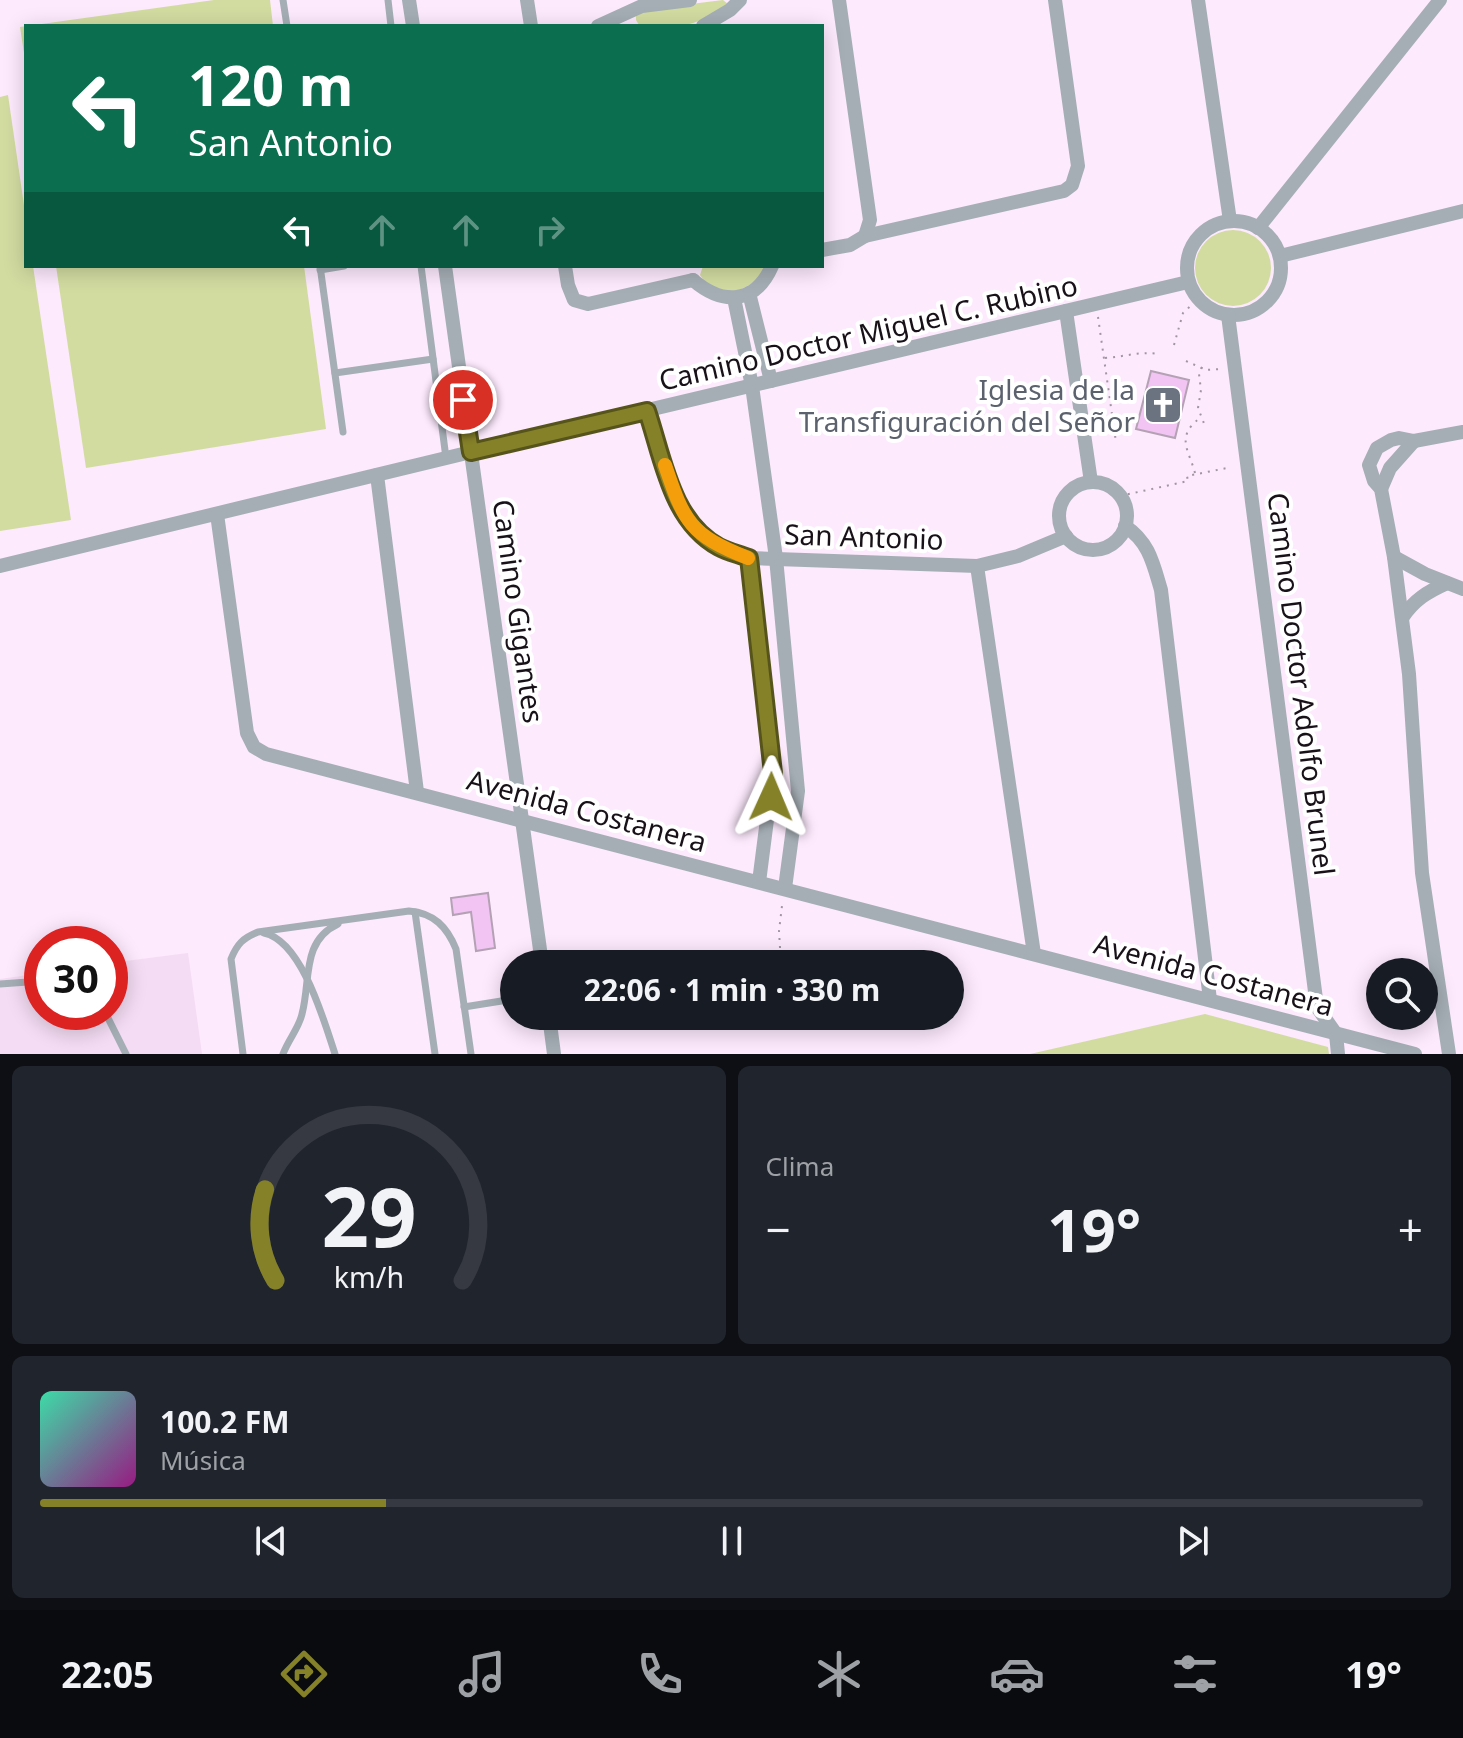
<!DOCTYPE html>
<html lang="es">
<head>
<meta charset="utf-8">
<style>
  body { margin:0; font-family:"Noto Sans",sans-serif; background:#20242c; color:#f1f3f6; height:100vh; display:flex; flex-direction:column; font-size:30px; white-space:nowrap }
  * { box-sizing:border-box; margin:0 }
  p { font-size:26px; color:#9ea1a6 }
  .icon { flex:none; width:44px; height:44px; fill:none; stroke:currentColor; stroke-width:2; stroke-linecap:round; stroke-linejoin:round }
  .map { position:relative; height:1054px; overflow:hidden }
  .side { display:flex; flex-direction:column; gap:12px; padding:12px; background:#0d0f14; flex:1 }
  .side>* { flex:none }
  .guide { position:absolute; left:24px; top:24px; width:800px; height:244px; border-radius:0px; box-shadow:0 4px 20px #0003; background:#0b6e4f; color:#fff; overflow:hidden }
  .buttons { position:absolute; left:1366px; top:958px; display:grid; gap:16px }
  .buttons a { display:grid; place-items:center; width:72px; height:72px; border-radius:50%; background:#171b24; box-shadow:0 4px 20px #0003; font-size:40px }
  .speed { position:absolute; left:24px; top:926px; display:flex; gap:16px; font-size:40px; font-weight:700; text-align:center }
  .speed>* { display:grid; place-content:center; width:104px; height:104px; border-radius:50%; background:#171b24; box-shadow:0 4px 20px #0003; line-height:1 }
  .speed .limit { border:12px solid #d22; background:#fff; color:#111 }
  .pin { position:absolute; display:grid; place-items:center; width:68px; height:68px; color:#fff; margin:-34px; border:4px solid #fff; border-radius:50%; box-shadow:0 2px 8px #0007 }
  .me { position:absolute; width:88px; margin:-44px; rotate:1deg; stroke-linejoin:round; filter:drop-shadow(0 0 6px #0008) }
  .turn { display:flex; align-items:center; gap:28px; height:168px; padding:0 32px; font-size:36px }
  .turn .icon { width:104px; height:104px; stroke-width:2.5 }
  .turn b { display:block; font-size:56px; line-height:68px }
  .lanes { display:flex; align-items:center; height:76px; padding:0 32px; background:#0003; justify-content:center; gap:40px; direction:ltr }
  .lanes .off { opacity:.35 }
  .big { font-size:60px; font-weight:700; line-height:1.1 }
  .side .tile { flex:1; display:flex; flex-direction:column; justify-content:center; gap:12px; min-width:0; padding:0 28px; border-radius:12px; background:#20242c }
  .side .dial { align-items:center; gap:0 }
  .dial svg { height:208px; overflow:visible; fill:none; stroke:#363941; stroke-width:7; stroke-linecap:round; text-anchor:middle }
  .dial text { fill:#f1f3f6; stroke:none }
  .song { display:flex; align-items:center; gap:24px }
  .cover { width:96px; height:96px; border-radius:12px; background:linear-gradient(135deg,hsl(160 70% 55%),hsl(310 70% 35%)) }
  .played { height:8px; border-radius:4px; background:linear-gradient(90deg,#858129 25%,#363941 25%) }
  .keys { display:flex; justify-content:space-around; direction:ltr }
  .heat { display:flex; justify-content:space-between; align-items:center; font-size:44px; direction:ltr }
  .side .tiles { flex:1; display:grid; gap:12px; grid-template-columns:1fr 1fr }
  .tile:last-child { grid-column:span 2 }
  .trip { position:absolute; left:500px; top:950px; width:464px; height:80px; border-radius:40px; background:#171b24; box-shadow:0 4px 20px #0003; font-weight:700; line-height:80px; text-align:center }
  .tab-bar { display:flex; height:128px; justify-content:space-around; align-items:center; background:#090b0e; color:#9ea1a6 }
  .tab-bar .icon { width:56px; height:56px }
  .tab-bar .active { color:#858129 }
  .tab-bar b { font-size:36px; color:#f1f3f6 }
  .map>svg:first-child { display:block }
</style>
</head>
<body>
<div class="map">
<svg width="1463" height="1054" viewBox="0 0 1463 1054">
  <rect width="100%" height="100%" fill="#fdeafd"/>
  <path fill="#f4dcf4" d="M188,953L202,1054H0V979L42,973V1012H110V963Z"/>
  <g fill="#d2dca1">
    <path d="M214,0H270L273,26H26V66L20,27Z"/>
    <path d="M723,0L728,4C691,28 689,26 645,26L639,25L636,20V14L643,10Z"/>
    <path d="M8,95L26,219V266H33L71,520L0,531V97Z"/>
    <circle cx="1233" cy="268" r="38"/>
    <path d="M56,266H304L326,429L86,468Z"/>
    <path d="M703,266H768C753,290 719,305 700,275Z"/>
    <path d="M1205,1014L1328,1047L1329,1054H1030Z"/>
  </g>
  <g fill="#f2c4f4" stroke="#b4a2b4" stroke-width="2">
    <path d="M1151,371L1189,380L1175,438L1136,429Z"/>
    <path d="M488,893L495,948L476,951L471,912L453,915L451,898Z"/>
  </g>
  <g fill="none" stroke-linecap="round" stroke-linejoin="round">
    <g stroke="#a295a2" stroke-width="2" stroke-dasharray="2 6" stroke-linecap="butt">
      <path d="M1098,317L1116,442"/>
      <path d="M1174,345L1183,313L1198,299"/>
      <path d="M1105,358C1124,357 1139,351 1158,354"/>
      <path d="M1186,361L1206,370L1222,369"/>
      <path d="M1202,367L1199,374L1201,390L1198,408L1205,426"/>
      <path d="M1195,473C1189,450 1175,437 1200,418"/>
      <path d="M1120,496L1188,481L1187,476L1227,468"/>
      <path d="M781,964L779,931L782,906"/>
      <path d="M790,1016V1017"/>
    </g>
    <g stroke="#a5aeb5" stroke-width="7">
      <path d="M283,0L287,26"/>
      <path d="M388,0L391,26"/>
      <path d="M320,266L343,432"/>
      <path d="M421,266L446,458"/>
      <path d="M320,270L344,266"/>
      <path d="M335,373L433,359"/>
      <path d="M415,912L435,1054"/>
      <path d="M264,933C302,941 324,1021 335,1054"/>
      <path d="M0,984L42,981"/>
      <path d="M464,1007L514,999"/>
      <path d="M105,1012L126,1054"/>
      <path d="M243,1054L231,959C237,944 243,938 258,932L409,911C434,913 447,927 456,949L471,1054"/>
      <path d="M283,1054C288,1040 299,1028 302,1014C311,981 301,941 338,924"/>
    </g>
    <g stroke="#a5aeb5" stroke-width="14">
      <path d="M409,0L413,26"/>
      <path d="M527,0L531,26"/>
      <path d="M839,0L870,220L865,236"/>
      <path d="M1198,0L1230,221"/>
      <path d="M598,26L642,6L690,0"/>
      <path d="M703,26L730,10L740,0"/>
      <circle cx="1234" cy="268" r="47"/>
      <path d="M1258,228L1440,0"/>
      <path d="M822,250L850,245L865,236L1064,191L1072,185L1078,166L1055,0"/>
      <path d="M1280,256L1463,211"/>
      <path d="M445,266L542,964"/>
      <path d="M565,266L568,285L574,300L588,304L693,280"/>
      <path d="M693,280C722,305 755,305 772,266"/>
      <path d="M749,293L771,381"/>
      <path d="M734,298L752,386L776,558L798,791L785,888"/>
      <path d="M1066,311L1091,482"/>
      <path d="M1228,315L1317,1007L1336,1034L1338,1054"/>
      <path d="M647,411C663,458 671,521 719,547C728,552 739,554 749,558L977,566L1018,556L1066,536"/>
      <path d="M377,475L417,792"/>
      <circle cx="1093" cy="516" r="34"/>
      <path d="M1381,489L1390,468L1414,441"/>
      <path d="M217,514L247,733L254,747L266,754L1415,1054"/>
      <path d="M1125,526C1149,542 1153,563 1161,590L1210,1000"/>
      <path d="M1394,557L1425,574L1463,589"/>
      <path d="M749,558L773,773L759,882"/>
      <path d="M0,566L471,452L1188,282"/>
      <path d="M977,566L1034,954"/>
      <path d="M1402,618C1414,600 1427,592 1447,583"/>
      <path d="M549,1016L554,1054"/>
      <path d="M1449,1054L1422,873L1409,674L1394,557L1381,489L1374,481L1369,465L1377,448L1391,440L1399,438L1414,441L1463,432"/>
    </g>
  </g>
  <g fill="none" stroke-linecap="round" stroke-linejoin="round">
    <g stroke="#56541b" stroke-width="20">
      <path id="route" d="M463,400L471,452L647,411C663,458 671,521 719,547C728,552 739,554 749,558L773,773L771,797"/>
    </g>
    <use href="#route" stroke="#858129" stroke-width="14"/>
    <path stroke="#f59e0b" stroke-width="14" d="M665,465C684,522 690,535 748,558"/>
  </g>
  <defs>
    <g id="church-square" transform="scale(2)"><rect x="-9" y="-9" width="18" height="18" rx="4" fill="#6b7280" stroke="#fff"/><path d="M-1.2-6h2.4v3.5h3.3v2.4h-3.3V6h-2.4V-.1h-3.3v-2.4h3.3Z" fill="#fff"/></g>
  </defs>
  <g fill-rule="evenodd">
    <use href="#church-square" x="1163" y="405"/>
  </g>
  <g text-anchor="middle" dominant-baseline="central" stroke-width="8" stroke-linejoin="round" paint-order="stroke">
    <g font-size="28" fill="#181218" stroke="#fff">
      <text transform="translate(868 332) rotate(-13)">Camino Doctor Miguel C. Rubino</text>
      <text transform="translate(864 536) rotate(2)">San Antonio</text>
      <text transform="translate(519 611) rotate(82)">Camino Gigantes</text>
      <text transform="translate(1302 684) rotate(83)">Camino Doctor Adolfo Brunel</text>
      <text transform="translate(587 810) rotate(15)">Avenida Costanera</text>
      <text transform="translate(1214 974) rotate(15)">Avenida Costanera</text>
    </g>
    <g font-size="28" fill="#5b616d" stroke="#fff" text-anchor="end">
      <text x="1135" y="389">Iglesia de la<tspan x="1135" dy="32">Transfiguración del Señor</tspan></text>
    </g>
  </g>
</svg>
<div class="buttons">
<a><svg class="icon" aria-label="search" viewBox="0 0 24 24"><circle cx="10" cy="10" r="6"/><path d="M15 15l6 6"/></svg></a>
</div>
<div class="speed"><div class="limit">30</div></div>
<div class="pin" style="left:463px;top:400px;background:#d93025"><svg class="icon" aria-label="arrive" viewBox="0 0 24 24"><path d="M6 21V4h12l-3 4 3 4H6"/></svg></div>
<svg class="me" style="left:771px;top:797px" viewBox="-20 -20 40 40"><path d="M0-17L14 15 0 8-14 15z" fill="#858129" stroke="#fff" stroke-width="4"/></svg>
<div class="trip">22:06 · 1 min · 330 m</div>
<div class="guide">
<div class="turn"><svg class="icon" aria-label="left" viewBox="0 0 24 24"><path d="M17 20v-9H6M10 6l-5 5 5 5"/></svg><div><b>120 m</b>San Antonio</div></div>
<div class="lanes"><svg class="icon" aria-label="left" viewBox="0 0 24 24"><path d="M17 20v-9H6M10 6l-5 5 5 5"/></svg><svg class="icon off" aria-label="ahead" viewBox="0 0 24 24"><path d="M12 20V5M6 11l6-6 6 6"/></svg><svg class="icon off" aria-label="ahead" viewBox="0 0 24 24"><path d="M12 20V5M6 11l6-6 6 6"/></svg><svg class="icon off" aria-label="right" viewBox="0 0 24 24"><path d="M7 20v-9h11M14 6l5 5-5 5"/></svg></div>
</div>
</div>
<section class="side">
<div class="tiles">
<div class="tile dial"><svg viewBox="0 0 100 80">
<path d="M14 69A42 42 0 1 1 86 69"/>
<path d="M14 69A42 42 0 0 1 10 34" stroke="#858129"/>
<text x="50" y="56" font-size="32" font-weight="700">29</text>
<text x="50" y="72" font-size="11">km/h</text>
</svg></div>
<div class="tile"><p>Clima</p>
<div class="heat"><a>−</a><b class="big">19°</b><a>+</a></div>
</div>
<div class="tile">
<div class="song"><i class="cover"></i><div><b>100.2 FM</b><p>Música</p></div></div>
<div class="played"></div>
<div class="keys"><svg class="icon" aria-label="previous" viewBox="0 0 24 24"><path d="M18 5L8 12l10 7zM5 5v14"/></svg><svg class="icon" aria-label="pause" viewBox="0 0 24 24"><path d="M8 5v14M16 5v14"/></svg><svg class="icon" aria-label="next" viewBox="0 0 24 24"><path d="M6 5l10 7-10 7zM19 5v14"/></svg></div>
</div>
</div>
</section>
<nav class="tab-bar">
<b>22:05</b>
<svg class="icon active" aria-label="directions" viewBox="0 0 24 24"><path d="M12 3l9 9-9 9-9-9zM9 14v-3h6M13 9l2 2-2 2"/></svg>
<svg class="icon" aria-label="music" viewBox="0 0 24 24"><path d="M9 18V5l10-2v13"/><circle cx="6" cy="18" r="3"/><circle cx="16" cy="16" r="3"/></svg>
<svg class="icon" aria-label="phone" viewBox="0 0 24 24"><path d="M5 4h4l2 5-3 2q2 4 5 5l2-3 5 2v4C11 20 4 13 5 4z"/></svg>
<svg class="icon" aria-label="climate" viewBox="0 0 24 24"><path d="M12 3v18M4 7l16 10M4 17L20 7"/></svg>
<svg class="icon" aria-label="car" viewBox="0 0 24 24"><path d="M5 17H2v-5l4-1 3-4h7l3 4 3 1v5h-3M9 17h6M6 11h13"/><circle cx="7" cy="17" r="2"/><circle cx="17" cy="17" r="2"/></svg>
<svg class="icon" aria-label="filters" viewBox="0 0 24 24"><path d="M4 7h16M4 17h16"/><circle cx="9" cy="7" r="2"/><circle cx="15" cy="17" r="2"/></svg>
<b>19°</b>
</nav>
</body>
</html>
